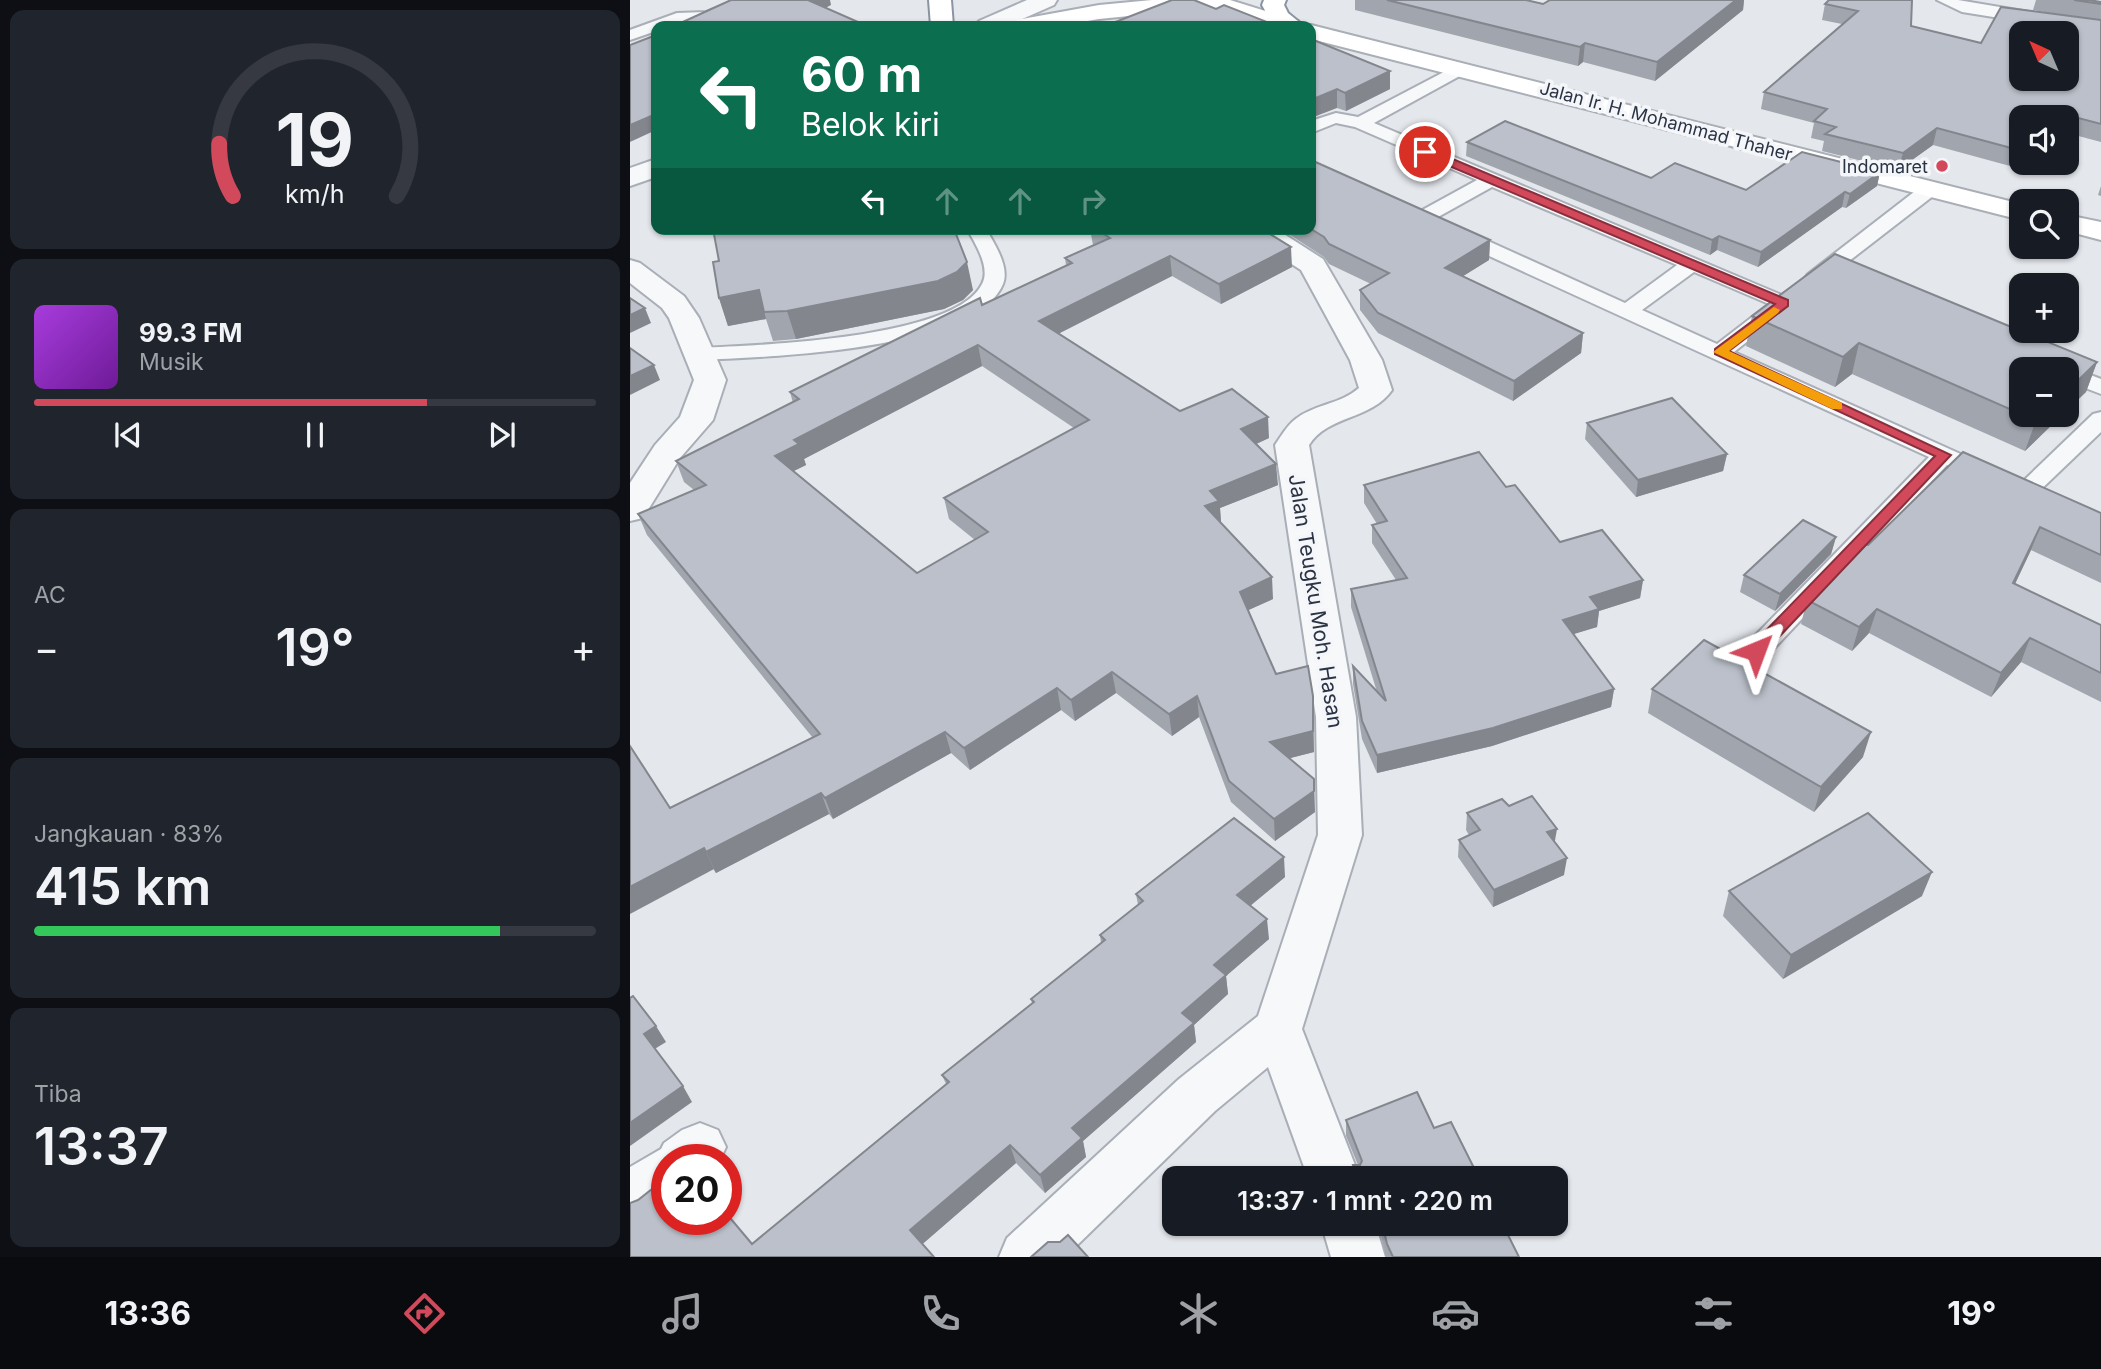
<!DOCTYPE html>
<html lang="id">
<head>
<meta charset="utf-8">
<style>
  body { margin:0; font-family:Inter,sans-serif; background:#20242c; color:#f1f3f6; height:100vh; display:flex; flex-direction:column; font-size:26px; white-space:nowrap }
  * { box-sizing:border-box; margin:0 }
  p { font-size:23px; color:#9ea1a6 }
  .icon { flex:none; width:38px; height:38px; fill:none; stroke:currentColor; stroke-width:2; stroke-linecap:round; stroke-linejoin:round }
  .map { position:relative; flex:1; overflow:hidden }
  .drawer { display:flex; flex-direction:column; gap:10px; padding:10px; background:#0d0f14; width:630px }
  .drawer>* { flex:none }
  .hud { position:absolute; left:21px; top:21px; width:665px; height:214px; border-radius:14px; box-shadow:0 2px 5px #0004; background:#0b6e4f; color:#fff; overflow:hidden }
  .needle { width:46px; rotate:316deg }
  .buttons { position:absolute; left:1379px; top:21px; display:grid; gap:14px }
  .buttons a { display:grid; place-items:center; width:70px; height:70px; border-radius:14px; background:#171b24; box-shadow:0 2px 5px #0004; font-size:35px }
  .speed { position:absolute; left:21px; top:1144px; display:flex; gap:14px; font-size:35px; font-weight:700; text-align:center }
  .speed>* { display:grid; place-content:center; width:91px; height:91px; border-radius:50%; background:#171b24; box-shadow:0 2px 5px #0004; line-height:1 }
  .speed .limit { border:10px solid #d22; background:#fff; color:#111 }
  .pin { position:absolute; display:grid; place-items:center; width:60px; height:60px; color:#fff; margin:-30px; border:4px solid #fff; border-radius:50%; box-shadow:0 2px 7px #0007 }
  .me { position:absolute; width:77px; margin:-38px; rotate:44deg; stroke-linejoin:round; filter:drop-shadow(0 0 5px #0008) }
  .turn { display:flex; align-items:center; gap:24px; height:147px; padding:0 35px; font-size:32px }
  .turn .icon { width:91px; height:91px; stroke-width:2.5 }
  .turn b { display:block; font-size:49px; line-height:60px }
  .lanes { display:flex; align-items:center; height:66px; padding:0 35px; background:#0003; justify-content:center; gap:35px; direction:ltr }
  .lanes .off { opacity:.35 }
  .big { font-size:52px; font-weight:600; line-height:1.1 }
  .drawer .widget { flex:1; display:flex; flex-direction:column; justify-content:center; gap:10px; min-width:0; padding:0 24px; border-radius:14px; background:#20242c }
  .drawer .dial { align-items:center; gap:0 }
  .dial svg { height:182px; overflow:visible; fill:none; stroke:#363941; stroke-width:7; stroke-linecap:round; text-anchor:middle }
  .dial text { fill:#f1f3f6; stroke:none }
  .song { display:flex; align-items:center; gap:21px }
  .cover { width:84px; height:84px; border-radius:10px; background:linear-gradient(135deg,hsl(280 70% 55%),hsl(280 70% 35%)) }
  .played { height:7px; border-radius:4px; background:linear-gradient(90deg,#d1495b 70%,#363941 70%) }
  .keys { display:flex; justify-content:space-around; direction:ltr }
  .heat { display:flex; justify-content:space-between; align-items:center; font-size:38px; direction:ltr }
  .charge { height:10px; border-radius:5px; background:linear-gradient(90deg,#34c759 83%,#363941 0) }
  .trip { position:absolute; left:532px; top:1166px; width:406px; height:70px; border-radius:14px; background:#171b24; box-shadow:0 2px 5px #0004; font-weight:600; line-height:70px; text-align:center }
  .tab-bar { display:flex; height:112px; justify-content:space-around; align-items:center; background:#090b0e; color:#9ea1a6 }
  .tab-bar .icon { width:49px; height:49px }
  .tab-bar .current { color:#d1495b }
  .tab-bar b { font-size:32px; color:#f1f3f6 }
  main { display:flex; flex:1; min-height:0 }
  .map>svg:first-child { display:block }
</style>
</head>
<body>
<main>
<section class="drawer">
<div class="widget dial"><svg viewBox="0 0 100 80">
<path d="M14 69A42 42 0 1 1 86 69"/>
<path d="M14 69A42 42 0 0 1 8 46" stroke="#d1495b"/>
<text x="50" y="56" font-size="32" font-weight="700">19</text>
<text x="50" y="72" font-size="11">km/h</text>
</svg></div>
<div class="widget">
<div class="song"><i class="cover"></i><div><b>99.3 FM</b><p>Musik</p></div></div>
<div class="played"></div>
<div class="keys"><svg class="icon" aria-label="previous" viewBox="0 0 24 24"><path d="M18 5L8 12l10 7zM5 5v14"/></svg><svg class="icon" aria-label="pause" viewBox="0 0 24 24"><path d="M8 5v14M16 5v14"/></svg><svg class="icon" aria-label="next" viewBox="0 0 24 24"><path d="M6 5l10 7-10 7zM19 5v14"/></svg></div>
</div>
<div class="widget"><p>AC</p>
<div class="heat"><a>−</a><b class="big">19°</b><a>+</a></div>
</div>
<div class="widget"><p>Jangkauan · 83%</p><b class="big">415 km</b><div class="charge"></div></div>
<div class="widget"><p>Tiba</p><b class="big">13:37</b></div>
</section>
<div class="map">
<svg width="1471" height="1257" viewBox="0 0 1471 1257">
  <rect width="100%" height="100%" fill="#e4e7ec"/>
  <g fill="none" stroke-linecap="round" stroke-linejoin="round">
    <g stroke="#a9aeb7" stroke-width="4">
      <g id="service">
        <path d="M106,0H127L84,20L26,26V31L0,40V30L47,13L76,12Z"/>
        <path d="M1307,0H1328L1471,24V34L1332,12Z"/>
        <path d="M831,63L839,68L837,72L744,123L1161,299L1164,303L1161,307L1104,352L1366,470L1370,475L1366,480C1350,485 1332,472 1317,465L1135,658L1126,660L1117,658L1113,651L1117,644L1299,457L822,239L819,235L829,229L836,231L995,303L1047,265L862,187L799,222H785L782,218L785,214L847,180L725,127L706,123L681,133V121L706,113L728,117ZM1064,272L1139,304L1087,344L1012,310Z"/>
        <path d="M1300,183L1307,185L1309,189L1307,193L1192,282H1178L1175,278L1178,274L1293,185Z"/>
        <path d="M337,229H356C364,243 380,267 373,284C346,351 135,357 71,360L63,359L60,354L63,349L71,348C129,345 325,339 352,284C361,268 345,243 337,229Z"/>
        <path d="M1437,366L1471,379V394L1437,381V369H1429Z"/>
        <path d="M1471,412V432L1403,497L1395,500L1387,497L1383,492L1387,487L1463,414Z"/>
      </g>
    </g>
    <g stroke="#a9aeb7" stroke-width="4">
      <g id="minor">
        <path d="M397,0H427L424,5L376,26H345L349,21Z"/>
        <path d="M26,159V177L0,186V168Z"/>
        <path d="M612,229H646L693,259L752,360L762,390C741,420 698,415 679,445L726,717L732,835L672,1029L730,1178H678L638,1067L585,1111L435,1257H369L377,1238L549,1079L628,1016L688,835L686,717L645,445C652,435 657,425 667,418C686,404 711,404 729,388L720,360L671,270L616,235Z"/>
        <path d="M0,260L10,263L54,296L69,318L96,380L83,420L50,458L13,518L0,521V483L25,445L50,417L64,380L39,318L32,308L0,283Z"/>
        <path d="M70,1123L88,1130L96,1147L90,1160H37V1202L19,1216L0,1223V1167L31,1149L34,1143L52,1130Z"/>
        <path d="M691,1223H745L755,1257H701Z"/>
      </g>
    </g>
    <g stroke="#a9aeb7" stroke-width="4">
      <g id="secondary">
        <path d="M522,0H600L668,21L672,26H637L579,8L469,19L429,26H380L384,21L392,19L469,5Z"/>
        <path d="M681,25L1391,204V220L681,39V26H676Z"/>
        <path d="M1437,215L1471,222V240L1437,231Z"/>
      </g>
    </g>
    <g stroke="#8b94a3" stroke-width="4">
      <g id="trunk">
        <path d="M299,0H321L323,26H301Z"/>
        <path d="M634,0H656L654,5L658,13L674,26H647L641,22L632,5Z"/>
      </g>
    </g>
    <use href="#service" fill="#f7f8fa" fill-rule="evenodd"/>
    <use href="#minor" fill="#f7f8fa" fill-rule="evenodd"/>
    <use href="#secondary" fill="#fff" fill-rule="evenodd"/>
    <use href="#trunk" fill="#fff" fill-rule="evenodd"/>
  </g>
  <g fill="#a1a5ae" fill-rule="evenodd">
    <path d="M725,0H896L913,4L920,0H1114L1113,10L1025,81L953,62L948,66L725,10Z"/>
    <path d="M1199,0L1281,26L1351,43L1431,15L1403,10L1406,0H1459L1471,2V142L1437,133V117H1391V152L1380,166L1303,145L1268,170L1192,151L1194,141L1181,138L1184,123L1131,109L1134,92L1212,24L1192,20L1195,4Z"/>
    <path d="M681,39L760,89L716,111L707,108Z"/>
    <path d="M837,142L1021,178L1116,190L1250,172L1247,186L1216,208L1212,207L1128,267L1087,250L1080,255L836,156Z"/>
    <path d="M1471,186V196L1468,195Z"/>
    <path d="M460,229H632L662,267L591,304L542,276L428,334L550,411L639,438L626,444L648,485L590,508L591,522H590L643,599L618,610L646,674L684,752L660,758L685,812L645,841L601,802L569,717L542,736L486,693L445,721L431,710L340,770L321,753L203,819L199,814L86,873L40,808L183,738L17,535L8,514L64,490L54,482L46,461L163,403L160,392L352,305L436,265L435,258L463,245ZM352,366L444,428L314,498L319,519L345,540L287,573L163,471L176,465L174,459Z"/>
    <path d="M651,229H681L860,240L859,260L833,276L953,333L951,353L883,401L748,333L730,310V290L741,284L699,264L694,257Z"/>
    <path d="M343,290L333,300L314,309L166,339L143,341L136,319L98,326L89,298Z"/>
    <path d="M1122,316L1467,362L1456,392L1437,410V369H1391V415H1432L1395,451L1222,374L1205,387L1116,346Z"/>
    <path d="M957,423L1097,454L1093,471L1006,497L955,439Z"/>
    <path d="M734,485L876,487L930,542L1013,580L1010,598L969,611L967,627L943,634L984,689L981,707L862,746L747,773L732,739L723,684V666L747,692L721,607V589L766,580L742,543V525L747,524L734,503Z"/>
    <path d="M1471,513V583L1401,550L1385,584L1471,625V702L1391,662L1361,697L1239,633L1222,651L1171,624L1177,600L1238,545Z"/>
    <path d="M1206,537L1201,554L1145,611L1110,592L1114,575Z"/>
    <path d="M1022,689L1233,757L1184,812L1018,713Z"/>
    <path d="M879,806L925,842L934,875L863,907L828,857L829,840L839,835L836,830L837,813Z"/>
    <path d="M655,877L620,906L639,939L596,976L598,994L564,1025L566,1042L453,1141L456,1157L415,1193L386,1163L292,1244H122L316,1084L312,1075L402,1003L401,999L471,943L470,935L508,905L506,894Z"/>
    <path d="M1099,891L1292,896L1153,979L1093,916Z"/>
    <path d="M716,1120L804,1128L849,1178H723V1165H728L716,1136Z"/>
    <path d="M748,1223H872L889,1257H756Z"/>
  </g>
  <g fill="#83868d">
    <path d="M182,0H200L201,5L184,14L180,1Z"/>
    <path d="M1106,0H1114L1113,10L1025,81L1027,62Z"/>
    <path d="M955,43L953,62L948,66L950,47Z"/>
    <path d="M760,71V89L716,111L715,93Z"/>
    <path d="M707,89V108L681,118V100Z"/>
    <path d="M26,114V130L0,142V125Z"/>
    <path d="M1307,128L1303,145L1268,170L1273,153Z"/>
    <path d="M1391,141V152L1380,166L1385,149Z"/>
    <path d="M1250,172L1247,186L1216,208L1220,194Z"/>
    <path d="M1215,192L1212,207L1128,267L1131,252Z"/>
    <path d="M1089,236L1087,250L1080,255L1082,240Z"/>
    <path d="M860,240L859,260L814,288L815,268Z"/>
    <path d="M661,247L662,267L591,304L589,284Z"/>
    <path d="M540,256L542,276L412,342L409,321Z"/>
    <path d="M337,262L343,290L333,300L314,309L166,339L157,311Z"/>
    <path d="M129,290L136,319L98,326L89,298Z"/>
    <path d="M15,308L21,323L0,333V315Z"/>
    <path d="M953,333L951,353L883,401L884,381Z"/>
    <path d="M1229,343L1222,374L1205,387L1213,357Z"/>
    <path d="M348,345L352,366L174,459L176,465L152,477L145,456L164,440Z"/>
    <path d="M1467,362L1456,392L1437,410V391Z"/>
    <path d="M24,365L30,380L0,395V376Z"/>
    <path d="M1412,415H1432L1395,451L1406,420Z"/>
    <path d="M638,417L639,438L613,450L611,429Z"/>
    <path d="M1097,454L1093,471L1006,497L1008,480Z"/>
    <path d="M646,464L648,485L590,508L591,522L577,527L575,506L580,491Z"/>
    <path d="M1410,527L1401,550L1374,607L1383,583Z"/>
    <path d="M1206,537L1201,554L1145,611L1150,594Z"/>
    <path d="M642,577L643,599L612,613L610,592Z"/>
    <path d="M1013,580L1010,598L969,611L967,627L931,638L933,620L960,597Z"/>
    <path d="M1247,609L1239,633L1222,651L1229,627Z"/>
    <path d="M1400,638L1391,662L1361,697L1371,673Z"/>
    <path d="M482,672L486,693L445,721L441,700Z"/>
    <path d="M427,688L431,710L340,770L334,748Z"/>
    <path d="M984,689L981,707L862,746L747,773V755Z"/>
    <path d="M567,696L569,717L542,736L539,714Z"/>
    <path d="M683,696L684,752L641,763L640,742Z"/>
    <path d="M315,732L321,753L203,819L195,798Z"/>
    <path d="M1241,732L1233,757L1184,812L1191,787Z"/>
    <path d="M684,779L685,812L645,841L644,819Z"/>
    <path d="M191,793L199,814L86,873L76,852Z"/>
    <path d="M927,829L924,846L917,832Z"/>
    <path d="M74,848L84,869L0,914V887Z"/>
    <path d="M654,857L655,877L609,915L607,895Z"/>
    <path d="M937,858L934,875L863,907L864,890Z"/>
    <path d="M1302,872L1292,896L1153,979L1161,955Z"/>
    <path d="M637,919L639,939L596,976L598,994L564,1025L566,1042L453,1141L456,1157L415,1193L410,1175L442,1128L584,965Z"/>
    <path d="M26,1026L36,1042L23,1050L14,1034Z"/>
    <path d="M53,1086L62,1102L0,1146V1123Z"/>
    <path d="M380,1145L386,1163L288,1248L280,1230Z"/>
  </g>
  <g fill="#bbc0ca" stroke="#83868d" stroke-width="2" fill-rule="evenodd">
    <path d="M101,0H182L180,1L237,26H44Z"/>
    <path d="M542,0H564L586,9L594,5L647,26H475Z"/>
    <path d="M757,0H896L913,4L920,0H1106L1027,62L955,43L950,47Z"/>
    <path d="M1199,0H1282L1281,26L1351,43L1371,7L1471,20V124L1426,112L1424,114L1415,112L1411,117H1391V141L1385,149L1307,128L1273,153L1195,134L1206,127L1184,121L1197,109L1134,92L1228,11L1195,4ZM1391,33H1437V79H1391Z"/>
    <path d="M1444,0H1459L1471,2V4Z"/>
    <path d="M26,35V114L0,125V45Z"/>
    <path d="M681,39L760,71L715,93L707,89L681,100Z"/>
    <path d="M875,121L1021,178L1045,163L1116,190L1172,152L1250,172L1220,194L1215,192L1131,252L1089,236L1082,240L837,142Z"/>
    <path d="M681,160L860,240L815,268L953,333L884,381L748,313L730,290L759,273L699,244L694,237L681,229Z"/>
    <path d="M83,229H324L337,262L327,272L308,281L157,311L134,312L129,290L89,298L83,262L89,261Z"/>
    <path d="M466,229H632L661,247L589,284L540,256L409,321L550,411L602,389L638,417L611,429L646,464L580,491L589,501L575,506L642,577L610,592L646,674L678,666L683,696V731L640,742L684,779V791L644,819L599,781L567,696L539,714L482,672L441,700L427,688L334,748L315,732L195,798L191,793L76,852L74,848L0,887V746L40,808L190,734L8,514L76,485L46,461L169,399L160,392L350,298L352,305L442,263L435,258L480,238ZM348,345L459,420L314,498L358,532L287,573L145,456L169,444L164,440Z"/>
    <path d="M1205,254L1391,331L1467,362L1437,391V369H1391V414L1229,343L1213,357L1122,316Z"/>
    <path d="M0,298L15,308L0,315Z"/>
    <path d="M0,348L24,365L0,376Z"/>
    <path d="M1042,398L1097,454L1008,480L957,423Z"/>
    <path d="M1394,415H1412L1406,420Z"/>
    <path d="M849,452L876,487L885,485L930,542L972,530L1013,580L960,597L969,609L933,620L984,689L863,728L747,755L732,721L723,666L756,701L721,589L777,578L742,525L757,521L734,485Z"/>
    <path d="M1333,452L1471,513V555L1410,527L1383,583L1471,625V673L1400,638L1371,673L1247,609L1229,627L1177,600L1232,542L1238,545Z"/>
    <path d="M1173,520L1206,537L1150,594L1114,575Z"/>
    <path d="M1074,640L1241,732L1191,787L1022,689Z"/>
    <path d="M902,796L927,829L917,832L937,858L864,890L829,840L850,830L837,813L872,799L879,806Z"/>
    <path d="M1238,813L1302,872L1161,955L1099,891Z"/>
    <path d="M604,818L654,857L607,895L637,919L584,965L596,975L552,1013L564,1023L442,1128L452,1138L410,1175L380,1145L280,1230L304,1257H0V1203L8,1200L37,1177V1220H96V1213L122,1244L319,1082L312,1075L404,1002L401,999L475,940L470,935L513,901L506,894Z"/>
    <path d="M3,996L26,1026L14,1034L53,1086L0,1123V998Z"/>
    <path d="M787,1092L804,1128L821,1122L849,1178H728L723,1165H730L732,1161L716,1120Z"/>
    <path d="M752,1223H872L889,1257H763L757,1244Z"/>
    <path d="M438,1235L458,1257H401L418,1242H430Z"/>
  </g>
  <path fill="#d1495b" stroke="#882f3b" stroke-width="2" d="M791,149H799L1158,300V306L1099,351L1321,455L1132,655H1120L1118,651L1120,647L1305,456L1085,354V349L1145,304L791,154Z"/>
  <path fill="#f59e0b" d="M1144,307L1150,310L1148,313L1099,351L1212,403V409H1202L1083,352Z"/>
  <circle fill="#d1495b" stroke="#f4f6f9" stroke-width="2.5" cx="1312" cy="166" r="7"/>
  <g text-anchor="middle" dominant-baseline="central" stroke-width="7" stroke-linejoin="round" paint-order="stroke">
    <g font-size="18" fill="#2b3445" stroke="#f4f6f9">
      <text transform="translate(1036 121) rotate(15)">Jalan Ir. H. Mohammad Thaher</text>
    </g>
    <g font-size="18" fill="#2b3445" stroke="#f4f6f9" text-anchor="end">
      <text x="1298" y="166">Indomaret</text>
    </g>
    <g font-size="21" fill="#2b3445" stroke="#f4f6f9">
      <text transform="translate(686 601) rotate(81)">Jalan Teugku Moh. Hasan</text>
    </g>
  </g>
</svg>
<div class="buttons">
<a><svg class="needle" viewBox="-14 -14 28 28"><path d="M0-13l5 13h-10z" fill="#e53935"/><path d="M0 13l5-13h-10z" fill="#9ea1a6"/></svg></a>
<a><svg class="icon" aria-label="sound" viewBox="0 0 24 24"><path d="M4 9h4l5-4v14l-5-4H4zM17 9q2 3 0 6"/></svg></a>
<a><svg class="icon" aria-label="search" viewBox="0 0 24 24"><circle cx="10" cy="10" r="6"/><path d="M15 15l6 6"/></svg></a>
<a>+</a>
<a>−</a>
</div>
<div class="speed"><div class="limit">20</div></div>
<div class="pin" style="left:795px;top:152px;background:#d93025"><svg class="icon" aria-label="arrive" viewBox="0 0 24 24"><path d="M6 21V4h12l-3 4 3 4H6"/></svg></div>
<svg class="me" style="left:1126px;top:651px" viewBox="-20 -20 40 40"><path d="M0-17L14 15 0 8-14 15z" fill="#d1495b" stroke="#fff" stroke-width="4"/></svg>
<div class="trip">13:37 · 1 mnt · 220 m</div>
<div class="hud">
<div class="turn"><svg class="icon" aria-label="left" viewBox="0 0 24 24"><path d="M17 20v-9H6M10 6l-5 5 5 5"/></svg><div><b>60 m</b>Belok kiri</div></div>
<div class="lanes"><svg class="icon" aria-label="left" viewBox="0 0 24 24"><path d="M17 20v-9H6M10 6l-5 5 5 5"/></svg><svg class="icon off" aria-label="ahead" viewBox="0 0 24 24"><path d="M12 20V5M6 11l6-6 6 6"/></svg><svg class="icon off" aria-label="ahead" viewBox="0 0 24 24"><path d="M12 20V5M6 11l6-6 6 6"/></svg><svg class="icon off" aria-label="right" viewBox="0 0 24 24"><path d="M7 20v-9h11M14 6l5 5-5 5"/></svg></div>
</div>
</div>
</main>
<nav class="tab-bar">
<b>13:36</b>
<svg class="icon current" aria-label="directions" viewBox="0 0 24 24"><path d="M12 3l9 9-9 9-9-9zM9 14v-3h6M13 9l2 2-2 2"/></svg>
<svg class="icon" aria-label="music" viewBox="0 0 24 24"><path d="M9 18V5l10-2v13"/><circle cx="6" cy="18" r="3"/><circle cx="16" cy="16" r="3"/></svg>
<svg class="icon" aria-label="phone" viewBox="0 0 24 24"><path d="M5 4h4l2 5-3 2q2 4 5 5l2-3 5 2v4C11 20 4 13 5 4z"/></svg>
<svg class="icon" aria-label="climate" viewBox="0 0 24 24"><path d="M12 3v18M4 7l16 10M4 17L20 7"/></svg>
<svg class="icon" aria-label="car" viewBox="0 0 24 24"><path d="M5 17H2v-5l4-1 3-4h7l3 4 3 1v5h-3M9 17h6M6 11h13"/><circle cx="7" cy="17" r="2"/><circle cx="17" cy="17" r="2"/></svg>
<svg class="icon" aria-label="filters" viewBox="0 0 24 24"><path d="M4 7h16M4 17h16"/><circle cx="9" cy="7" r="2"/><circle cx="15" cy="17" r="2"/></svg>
<b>19°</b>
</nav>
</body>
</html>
